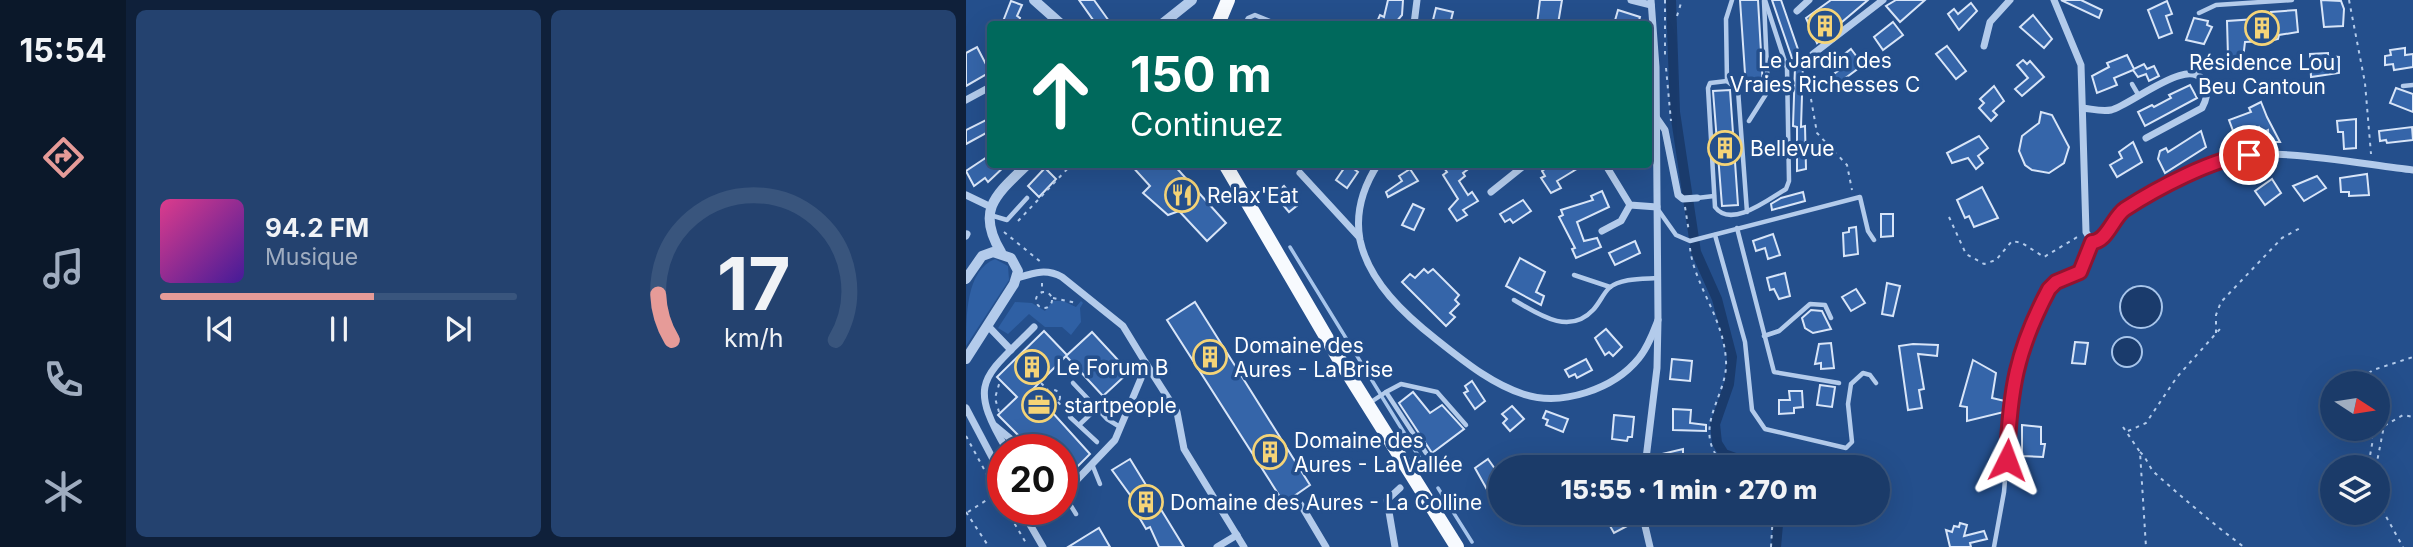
<!DOCTYPE html>
<html lang="fr">
<head>
<meta charset="utf-8">
<style>
  body { margin:0; font-family:Inter,sans-serif; background:#24426f; color:#f1f3f6; height:100vh; display:flex; flex-direction:column; font-size:26px; white-space:nowrap }
  * { box-sizing:border-box; margin:0 }
  p { font-size:23px; color:#a0adc0 }
  .icon { flex:none; width:38px; height:38px; fill:none; stroke:currentColor; stroke-width:2; stroke-linecap:round; stroke-linejoin:round }
  .map { position:relative; flex:1; overflow:hidden }
  .drawer { display:flex; flex-direction:column; gap:10px; padding:10px; background:#0f203a; width:840px }
  .drawer>* { flex:none }
  .top-card { position:absolute; left:21px; top:21px; width:665px; height:147px; border-radius:7px; box-shadow:0 7px 28px #0002,0 0 0 2px #39557d; background:#00695c; color:#fff; overflow:hidden }
  .needle { width:46px; rotate:102deg }
  .tools { position:absolute; left:1354px; top:371px; display:grid; gap:14px }
  .tools a { display:grid; place-items:center; width:70px; height:70px; border-radius:50%; background:#1b3b69; box-shadow:0 7px 28px #0002,0 0 0 2px #39557d; font-size:35px }
  .speed { position:absolute; left:21px; top:434px; display:flex; gap:14px; font-size:35px; font-weight:700; text-align:center }
  .speed>* { display:grid; place-content:center; width:91px; height:91px; border-radius:50%; background:#1b3b69; box-shadow:0 7px 28px #0002,0 0 0 2px #39557d; line-height:1 }
  .speed .limit { border:10px solid #d22; background:#fff; color:#111 }
  .pin { position:absolute; display:grid; place-items:center; width:60px; height:60px; color:#fff; margin:-30px; border:4px solid #fff; border-radius:50%; box-shadow:0 2px 7px #0007 }
  .me { position:absolute; width:77px; margin:-38px; rotate:3deg; stroke-linejoin:round; filter:drop-shadow(0 0 5px #0008) }
  .turn { display:flex; align-items:center; gap:24px; height:147px; padding:0 28px; font-size:32px }
  .turn .icon { width:91px; height:91px; stroke-width:2.5 }
  .turn b { display:block; font-size:49px; line-height:60px }
  .drawer .card { flex:1; display:flex; flex-direction:column; justify-content:center; gap:10px; min-width:0; padding:0 24px; border-radius:10px; background:#24426f }
  .drawer .dial { align-items:center; gap:0 }
  .dial svg { height:182px; overflow:visible; fill:none; stroke:#39557d; stroke-width:7; stroke-linecap:round; text-anchor:middle }
  .dial text { fill:#f1f3f6; stroke:none }
  .song { display:flex; align-items:center; gap:21px }
  .cover { width:84px; height:84px; border-radius:10px; background:linear-gradient(135deg,hsl(330 70% 55%),hsl(260 70% 35%)) }
  .played { height:7px; border-radius:4px; background:linear-gradient(90deg,#e69b98 60%,#39557d 60%) }
  .keys { display:flex; justify-content:space-around; direction:ltr }
  .drawer .tiles { flex:1; display:grid; gap:10px; grid-template-columns:repeat(2,1fr) }
  .trip { position:absolute; left:522px; top:455px; width:402px; height:70px; border-radius:35px; background:#1b3b69; box-shadow:0 7px 28px #0002,0 0 0 2px #39557d; font-weight:800; line-height:70px; text-align:center }
  main { display:flex; flex:1; min-height:0 }
  .dock { display:flex; flex-direction:column; width:126px; justify-content:space-around; align-items:center; background:#0b182a; color:#a0adc0 }
  .dock .icon { width:49px; height:49px }
  .dock .on { color:#e69b98 }
  .dock b { font-size:32px; color:#f1f3f6 }
  .map>svg:first-child { display:block }
</style>
</head>
<body>
<main>
<nav class="dock">
<b>15:54</b>
<svg class="icon on" aria-label="directions" viewBox="0 0 24 24"><path d="M12 3l9 9-9 9-9-9zM9 14v-3h6M13 9l2 2-2 2"/></svg>
<svg class="icon" aria-label="music" viewBox="0 0 24 24"><path d="M9 18V5l10-2v13"/><circle cx="6" cy="18" r="3"/><circle cx="16" cy="16" r="3"/></svg>
<svg class="icon" aria-label="phone" viewBox="0 0 24 24"><path d="M5 4h4l2 5-3 2q2 4 5 5l2-3 5 2v4C11 20 4 13 5 4z"/></svg>
<svg class="icon" aria-label="climate" viewBox="0 0 24 24"><path d="M12 3v18M4 7l16 10M4 17L20 7"/></svg>
</nav>
<section class="drawer">
<div class="tiles">
<div class="card">
<div class="song"><i class="cover"></i><div><b>94.2 FM</b><p>Musique</p></div></div>
<div class="played"></div>
<div class="keys"><svg class="icon" aria-label="previous" viewBox="0 0 24 24"><path d="M18 5L8 12l10 7zM5 5v14"/></svg><svg class="icon" aria-label="pause" viewBox="0 0 24 24"><path d="M8 5v14M16 5v14"/></svg><svg class="icon" aria-label="next" viewBox="0 0 24 24"><path d="M6 5l10 7-10 7zM19 5v14"/></svg></div>
</div>
<div class="card dial"><svg viewBox="0 0 100 80">
<path d="M14 69A42 42 0 1 1 86 69"/>
<path d="M14 69A42 42 0 0 1 8 49" stroke="#e69b98"/>
<text x="50" y="56" font-size="32" font-weight="700">17</text>
<text x="50" y="72" font-size="11">km/h</text>
</svg></div>
</div>
</section>
<div class="map">
<svg width="1447" height="547" viewBox="0 0 1447 547">
  <rect width="100%" height="100%" fill="#244f8c"/>
  <g fill="#2f60a4">
    <path d="M29,259L42,266L43,280L0,346C0,316 0,270 29,259Z"/>
    <path d="M87,301H97L110,307L115,301L117,303L114,308L115,322L105,335L96,327H79L63,314L42,334L32,328L49,302L66,303L79,311Z"/>
  </g>
  <g fill="#1a3b6c" stroke="#a7c5eb" stroke-width="2">
    <circle cx="1175" cy="307" r="21"/>
    <circle cx="1161" cy="352" r="15"/>
  </g>
  <g fill="none" stroke-linecap="round" stroke-linejoin="round">
    <g stroke="#a7c5eb" stroke-width="3.5">
      <path d="M324,247L415,395"/>
      <path d="M416,397L463,473"/>
      <path d="M472,488L506,542"/>
    </g>
    <g stroke="#1a3b6c" stroke-width="10">
      <path d="M705,0L709,112L730,252L751,299L766,357L763,384L749,424L751,443L758,454L795,467"/>
      <path d="M810,547L813,513"/>
    </g>
  </g>
  <g fill="#3565a9" stroke="#d8e5f8" stroke-width="2">
    <path d="M113,0H128L143,21L130,24Z"/>
    <path d="M422,0H437L436,15L430,22L436,24H410L414,15L418,17Z"/>
    <path d="M574,0H596L592,24H571Z"/>
    <path d="M774,0H792L797,87L780,88Z"/>
    <path d="M806,0H815L837,64L835,127L839,126L840,169L831,171V127L827,126L829,67Z"/>
    <path d="M865,0H902L851,43L840,18Z"/>
    <path d="M930,0H959L934,22L920,6Z"/>
    <path d="M1095,0H1115L1136,10L1133,18Z"/>
    <path d="M1355,0L1375,1L1378,9L1377,26L1358,27Z"/>
    <path d="M45,1L56,5L51,16L54,18L52,24H36Z"/>
    <path d="M1201,1L1206,14L1200,16L1206,33L1193,38L1182,10Z"/>
    <path d="M1005,3L1011,11L993,30L982,14L988,9L992,14Z"/>
    <path d="M470,8L487,12L484,24H470L471,21L467,20Z"/>
    <path d="M652,10L674,17L672,24H648Z"/>
    <path d="M1330,10L1332,32L1313,35L1312,39L1304,41L1279,42L1277,59H1283L1284,67H1257L1256,57L1262,56L1261,21L1305,18V12Z"/>
    <path d="M1067,15L1086,39L1078,48L1054,27Z"/>
    <path d="M1228,18L1242,21L1241,25L1246,27L1238,44L1220,40Z"/>
    <path d="M927,22L937,35L917,50L908,37Z"/>
    <path d="M981,46L1000,71L990,79L970,54Z"/>
    <path d="M11,47L24,72L0,86V53Z"/>
    <path d="M1439,48V55L1447,54V67L1428,70L1427,64L1419,65V56L1425,55L1424,50Z"/>
    <path d="M885,49L897,65L859,93L853,85L873,70L867,63Z"/>
    <path d="M1362,53V56L1373,57V73L1345,77L1344,54Z"/>
    <path d="M1161,55L1168,69L1178,64L1181,69L1188,66L1193,76L1183,81L1180,74L1172,77L1167,70L1148,78L1151,85L1131,93L1126,76L1143,67L1141,63Z"/>
    <path d="M1057,60L1061,64L1064,61L1078,77L1056,96L1049,89L1062,78L1051,65Z"/>
    <path d="M1224,85L1231,98L1179,126L1172,112L1186,105L1188,107L1205,98L1203,95Z"/>
    <path d="M1028,86L1038,101L1027,111L1031,115L1025,121L1013,108L1018,103L1014,99Z"/>
    <path d="M1430,88L1447,94V112L1424,103Z"/>
    <path d="M764,90L772,205L756,206L747,91Z"/>
    <path d="M1295,102L1301,117L1314,142H1303L1302,130L1296,133L1293,127L1269,136L1263,120L1285,112L1283,108Z"/>
    <path d="M1075,112L1086,115L1103,147L1098,163L1083,173L1066,170L1059,165L1053,151L1056,136L1073,123Z"/>
    <path d="M24,118V131L0,144V130Z"/>
    <path d="M1390,119V148L1378,149L1377,132H1372L1371,121Z"/>
    <path d="M1446,127L1447,140L1421,143L1420,140L1414,141L1413,131Z"/>
    <path d="M1235,131L1240,147L1199,173L1192,159L1194,151L1200,148L1202,152Z"/>
    <path d="M1013,136L1022,148L1012,156L1017,163L1010,169L1002,158L986,163L981,153Z"/>
    <path d="M1167,142L1176,162L1151,177L1144,165L1156,158L1153,152Z"/>
    <path d="M24,155V164H41L22,182L19,178L8,186L0,171Z"/>
    <path d="M164,164H207L260,223L241,241L213,211L202,215L177,193L184,186Z"/>
    <path d="M381,164L392,172L381,188L370,180Z"/>
    <path d="M484,164H497L501,170L497,173L499,176L493,181L502,195L506,192L512,201L497,210L501,215L491,221L483,209L492,199L477,175L481,172L478,168Z"/>
    <path d="M586,164H619L591,181L595,188L585,193L575,178L579,176L576,171Z"/>
    <path d="M79,168L90,179L73,197L62,186Z"/>
    <path d="M444,169L452,181L422,197L420,192L436,181L433,176Z"/>
    <path d="M1401,174L1403,195L1383,196V192H1375L1374,178Z"/>
    <path d="M1351,176L1360,188L1338,201L1327,186Z"/>
    <path d="M1306,179L1315,193L1299,205L1289,191Z"/>
    <path d="M318,186L333,204L323,212L312,199L315,196L312,191Z"/>
    <path d="M1016,187L1032,218L1008,227L1003,216L999,218L991,200Z"/>
    <path d="M636,191L643,207L611,222L618,241L631,238L635,247L610,258L606,249L609,248L593,217L597,215L595,210L627,200L625,196Z"/>
    <path d="M837,192L839,201L806,210L805,204L815,198Z"/>
    <path d="M557,200L565,211L547,223L544,219L539,222L534,214Z"/>
    <path d="M447,204L458,209L448,230L436,225Z"/>
    <path d="M915,214H927V236L915,237Z"/>
    <path d="M890,227L892,254L878,256L877,233L883,232V228Z"/>
    <path d="M807,234L814,255L802,259L799,248L790,251L787,241Z"/>
    <path d="M669,241L674,253L649,265L643,253Z"/>
    <path d="M554,258L579,272L570,292L578,296L575,305L540,286Z"/>
    <path d="M458,269L462,273L467,269L493,295L489,300L493,304L484,313L489,317L480,326L436,282L444,274L449,278Z"/>
    <path d="M819,273L824,296L813,299L808,289L804,290L801,278Z"/>
    <path d="M921,283L934,286L927,316L916,314Z"/>
    <path d="M890,289L899,303L885,311L876,297Z"/>
    <path d="M229,302L344,485L318,503L201,320Z"/>
    <path d="M845,310L856,311L865,329L847,333L839,328L836,318Z"/>
    <path d="M640,329L656,347L647,356L643,352L639,355L629,338Z"/>
    <path d="M78,331L101,355L126,332L163,372L137,396L100,356L66,390L124,454L96,482V450H67L32,415L51,397L31,377Z"/>
    <path d="M1109,342L1122,343L1119,364L1106,363Z"/>
    <path d="M865,343L868,368L855,369V363L849,364L853,344Z"/>
    <path d="M947,344L972,345L971,356L952,354L958,389L953,390L956,408L942,410L933,346Z"/>
    <path d="M620,359L626,370L611,378L609,374L603,377L599,370Z"/>
    <path d="M706,359L726,361L724,381L704,379Z"/>
    <path d="M1007,360L1030,373L1026,398L1039,401L1038,412L1001,421V407L994,406Z"/>
    <path d="M506,381L519,401L509,409L498,393L502,391L499,386Z"/>
    <path d="M854,385L869,387L866,407L851,405Z"/>
    <path d="M823,391H836L837,407L828,408V413L813,414V400H824Z"/>
    <path d="M447,392L464,413L476,405L498,429L466,453L433,403Z"/>
    <path d="M546,406L558,419L544,431L537,423L541,419L536,414Z"/>
    <path d="M707,409L725,410L724,423L740,425V431L707,430Z"/>
    <path d="M580,411L602,419L597,432L580,425L582,420L577,418Z"/>
    <path d="M648,415L668,417L666,437H662L661,441L646,439Z"/>
    <path d="M1056,425L1075,427V444H1079L1077,457L1056,456Z"/>
    <path d="M717,449V459H711V467H697L696,454Z"/>
    <path d="M164,459L218,547H193L184,527L180,529L170,512L175,510L146,470Z"/>
    <path d="M522,459L534,476V486L523,493L509,468Z"/>
    <path d="M651,513H656L663,525L648,533L640,519Z"/>
    <path d="M994,523L1001,525L998,536L1018,531L1021,539L1004,543L1005,547H984L980,530L986,532L988,526L993,527Z"/>
    <path d="M133,528L144,547H102L123,534Z"/>
  </g>
  <g fill="none" stroke-linecap="round" stroke-linejoin="round">
    <g stroke="#b3cbeb" stroke-width="2" stroke-dasharray="3.5 5" stroke-linecap="butt">
      <path d="M699,0V59"/>
      <path d="M1383,0L1399,83L1405,154"/>
      <path d="M711,16L716,0"/>
      <path d="M700,68L705,121"/>
      <path d="M845,99L851,133L881,165L886,190"/>
      <path d="M719,207L723,232"/>
      <path d="M983,217L1000,254L1018,264L1030,260L1046,241L1056,243L1078,257L1113,236"/>
      <path d="M52,221L106,164"/>
      <path d="M38,232L76,263"/>
      <path d="M724,248C728,285 758,318 760,361C762,395 727,426 753,459L777,467"/>
      <path d="M76,283V292"/>
      <circle cx="78" cy="300" r="8"/>
      <path d="M87,298L111,303"/>
      <path d="M1250,333V315L1255,302L1316,238L1336,227"/>
      <path d="M75,383L82,390"/>
      <path d="M1389,383L1407,370L1447,357"/>
      <circle cx="87" cy="397" r="7"/>
      <path d="M92,402L99,410"/>
      <path d="M33,412L29,398L34,381"/>
      <path d="M1157,427L1174,452L1180,547"/>
      <path d="M1399,429L1407,439L1402,467"/>
      <path d="M1162,431L1180,423L1211,377L1254,329"/>
      <path d="M0,436L37,504"/>
      <path d="M1174,452C1181,458 1183,468 1190,474C1218,499 1247,524 1278,547"/>
      <path d="M1410,467L1418,426L1437,415L1447,417"/>
      <path d="M31,484L37,495"/>
      <path d="M1412,502L1437,547"/>
      <path d="M40,509L60,543"/>
      <path d="M0,512L23,547"/>
      <path d="M2,512L30,494"/>
      <path d="M805,547L807,513"/>
    </g>
    <g stroke="#b3cbeb" stroke-width="4.5">
      <path d="M766,0L760,19L761,81L744,83L742,88L749,207C765,229 803,199 820,189L823,181L821,68L799,0"/>
      <path d="M1233,13L1250,5L1326,0"/>
      <path d="M279,24L282,18L289,15L311,24"/>
      <path d="M761,81L772,90L781,212"/>
      <path d="M1166,84L1173,96"/>
      <path d="M1437,86L1447,85"/>
      <path d="M783,121L802,91L798,1"/>
      <path d="M731,198L748,196"/>
      <path d="M693,211L710,235L724,241L894,197L902,231L908,240"/>
      <path d="M24,215L41,220L61,198"/>
      <path d="M771,228L808,372L873,383"/>
      <path d="M749,235L779,342L786,410L799,429L880,448L886,442L882,404L885,384L897,373L904,375L910,383"/>
      <path d="M608,275L644,287"/>
      <path d="M548,300C572,314 603,336 627,310C633,304 637,294 643,288C655,278 677,279 691,278"/>
      <path d="M798,336L813,331L844,304L859,305L865,318"/>
      <path d="M107,383L141,419L154,427"/>
      <path d="M420,392L435,384L471,392L500,425"/>
      <path d="M405,402L420,392L460,453"/>
      <path d="M104,417L131,442"/>
      <path d="M113,425L131,408"/>
      <path d="M126,464L134,484"/>
      <path d="M97,493L110,514"/>
      <path d="M60,516L72,509"/>
      <path d="M1028,547L1038,492L1047,383L1062,330L1083,289C1099,271 1111,284 1124,253"/>
    </g>
    <g stroke="#b3cbeb" stroke-width="7">
      <path d="M665,0L685,5"/>
      <path d="M1088,0L1115,65L1120,232L1126,242L1124,253"/>
      <path d="M831,11L843,0"/>
      <path d="M448,24L451,0"/>
      <path d="M1018,46L1024,22L1044,0"/>
      <path d="M847,54L917,0"/>
      <path d="M0,100L24,87"/>
      <path d="M1117,108C1126,109 1136,112 1145,110C1166,105 1230,49 1240,87C1242,95 1240,101 1236,108L1180,138"/>
      <path d="M690,117L699,130L712,195L717,199L731,198"/>
      <path d="M412,164C397,187 389,213 394,240C403,282 439,315 471,340C498,361 524,383 557,394C596,407 648,389 673,358C682,347 687,333 692,320"/>
      <path d="M639,164L664,205L691,207"/>
      <path d="M334,173L393,237"/>
      <path d="M525,192L560,164"/>
      <path d="M0,195L25,207"/>
      <path d="M636,231L655,221L664,205"/>
      <path d="M0,236L1,234"/>
      <path d="M1126,242C1140,242 1145,221 1154,212C1173,196 1231,169 1255,160C1299,144 1398,165 1447,170"/>
      <path d="M51,278C67,273 80,268 96,277L157,326L179,362L176,376L149,440L106,485L98,492L96,490"/>
      <path d="M22,326L45,350"/>
      <path d="M179,362L211,412L218,449L278,547"/>
      <path d="M0,408L37,478"/>
      <path d="M29,426L58,450"/>
      <path d="M41,450C0,381 18,378 68,327"/>
      <path d="M679,467L691,368L692,320L690,67L685,0"/>
      <path d="M335,505L360,547"/>
      <path d="M55,509L77,547"/>
      <path d="M676,513L684,547"/>
      <path d="M251,547L271,535"/>
      <path d="M429,547L421,500L434,488"/>
    </g>
    <g stroke="#b3cbeb" stroke-width="10">
      <path d="M68,0L95,24"/>
      <path d="M196,24L226,0"/>
      <path d="M35,252C9,209 31,194 62,164"/>
      <path d="M0,279L16,256L27,252L45,258L52,271L48,284L0,359"/>
    </g>
    <g stroke="#f7fafe" stroke-width="14">
      <path d="M252,24L262,0"/>
      <path d="M259,164L373,359L491,547"/>
    </g>
  </g>
  <g fill="none" stroke-linecap="round" stroke-linejoin="round">
    <g stroke="#92132f" stroke-width="18">
      <path id="route" d="M1041,460C1044,390 1050,351 1083,289L1090,282L1114,272L1126,242C1141,242 1147,217 1159,209C1188,190 1249,157 1283,155"/>
    </g>
    <use href="#route" stroke="#e11d48" stroke-width="12"/>
  </g>
  <defs>
    <g id="building-ring" transform="scale(1.75)"><circle r="9.5" fill="#244f8c" stroke="#f5d477" stroke-width="1.5"/><path d="M-4-6H4V6H1V3H-1V6H-4ZM-2.5-4.3h1.7v1.8h-1.7ZM.8-4.3h1.7v1.8H.8ZM-2.5-1h1.7V.8h-1.7ZM.8-1h1.7V.8H.8Z" fill="#f5d477"/></g>
    <g id="restaurant-ring" transform="scale(1.75)"><circle r="9.5" fill="#244f8c" stroke="#f5d477" stroke-width="1.5"/><path d="M-5-6h1v4h1v-4h1v4h1v-4h1v5L-1.5 .5V6h-2V.5L-5-1ZM5-6V6H3V1.5H1.5Q1.5-4 5-6Z" fill="#f5d477"/></g>
    <g id="office-ring" transform="scale(1.75)"><circle r="9.5" fill="#244f8c" stroke="#f5d477" stroke-width="1.5"/><path d="M-6-3h4V-5.5h4V-3h4V5H-6ZM-1-4.5V-3h2v-1.5ZM-6 0V1H6V0Z" fill="#f5d477"/></g>
  </defs>
  <g fill-rule="evenodd">
    <use href="#building-ring" x="859" y="26"/>
    <use href="#building-ring" x="1296" y="28"/>
    <use href="#building-ring" x="759" y="148"/>
    <use href="#restaurant-ring" x="216" y="195"/>
    <use href="#building-ring" x="244" y="357"/>
    <use href="#building-ring" x="66" y="367"/>
    <use href="#office-ring" x="73" y="405"/>
    <use href="#building-ring" x="304" y="452"/>
    <use href="#building-ring" x="180" y="502"/>
  </g>
  <g text-anchor="middle" dominant-baseline="central" stroke-width="7" stroke-linejoin="round" paint-order="stroke">
    <g font-size="21" fill="#fff" stroke="#244f8c" text-anchor="start">
      <text x="859" y="60" text-anchor="middle">Le Jardin des<tspan x="859" dy="24">Vraies Richesses C</tspan></text>
      <text x="1296" y="62" text-anchor="middle">Résidence Lou<tspan x="1296" dy="24">Beu Cantoun</tspan></text>
      <text x="784" y="148">Bellevue</text>
      <text x="241" y="195">Relax'Eat</text>
      <text x="268" y="345">Domaine des<tspan x="268" dy="24">Aures - La Brise</tspan></text>
      <text x="90" y="367">Le Forum B</text>
      <text x="98" y="405">startpeople</text>
      <text x="328" y="440">Domaine des<tspan x="328" dy="24">Aures - La Vallée</tspan></text>
      <text x="204" y="502">Domaine des Aures - La Colline</text>
    </g>
  </g>
</svg>
<div class="tools">
<a><svg class="needle" viewBox="-14 -14 28 28"><path d="M0-13l5 13h-10z" fill="#e53935"/><path d="M0 13l5-13h-10z" fill="#a0adc0"/></svg></a>
<a><svg class="icon" aria-label="layers" viewBox="0 0 24 24"><path d="M12 4l9 5-9 5-9-5zM3 14l9 5 9-5"/></svg></a>
</div>
<div class="speed"><div class="limit">20</div></div>
<div class="pin" style="left:1283px;top:155px;background:#d93025"><svg class="icon" aria-label="arrive" viewBox="0 0 24 24"><path d="M6 21V4h12l-3 4 3 4H6"/></svg></div>
<svg class="me" style="left:1041px;top:460px" viewBox="-20 -20 40 40"><path d="M0-17L14 15 0 8-14 15z" fill="#e11d48" stroke="#fff" stroke-width="4"/></svg>
<div class="trip">15:55 · 1 min · 270 m</div>
<div class="top-card">
<div class="turn"><svg class="icon" aria-label="ahead" viewBox="0 0 24 24"><path d="M12 20V5M6 11l6-6 6 6"/></svg><div><b>150 m</b>Continuez</div></div>
</div>
</div>
</main>
</body>
</html>
